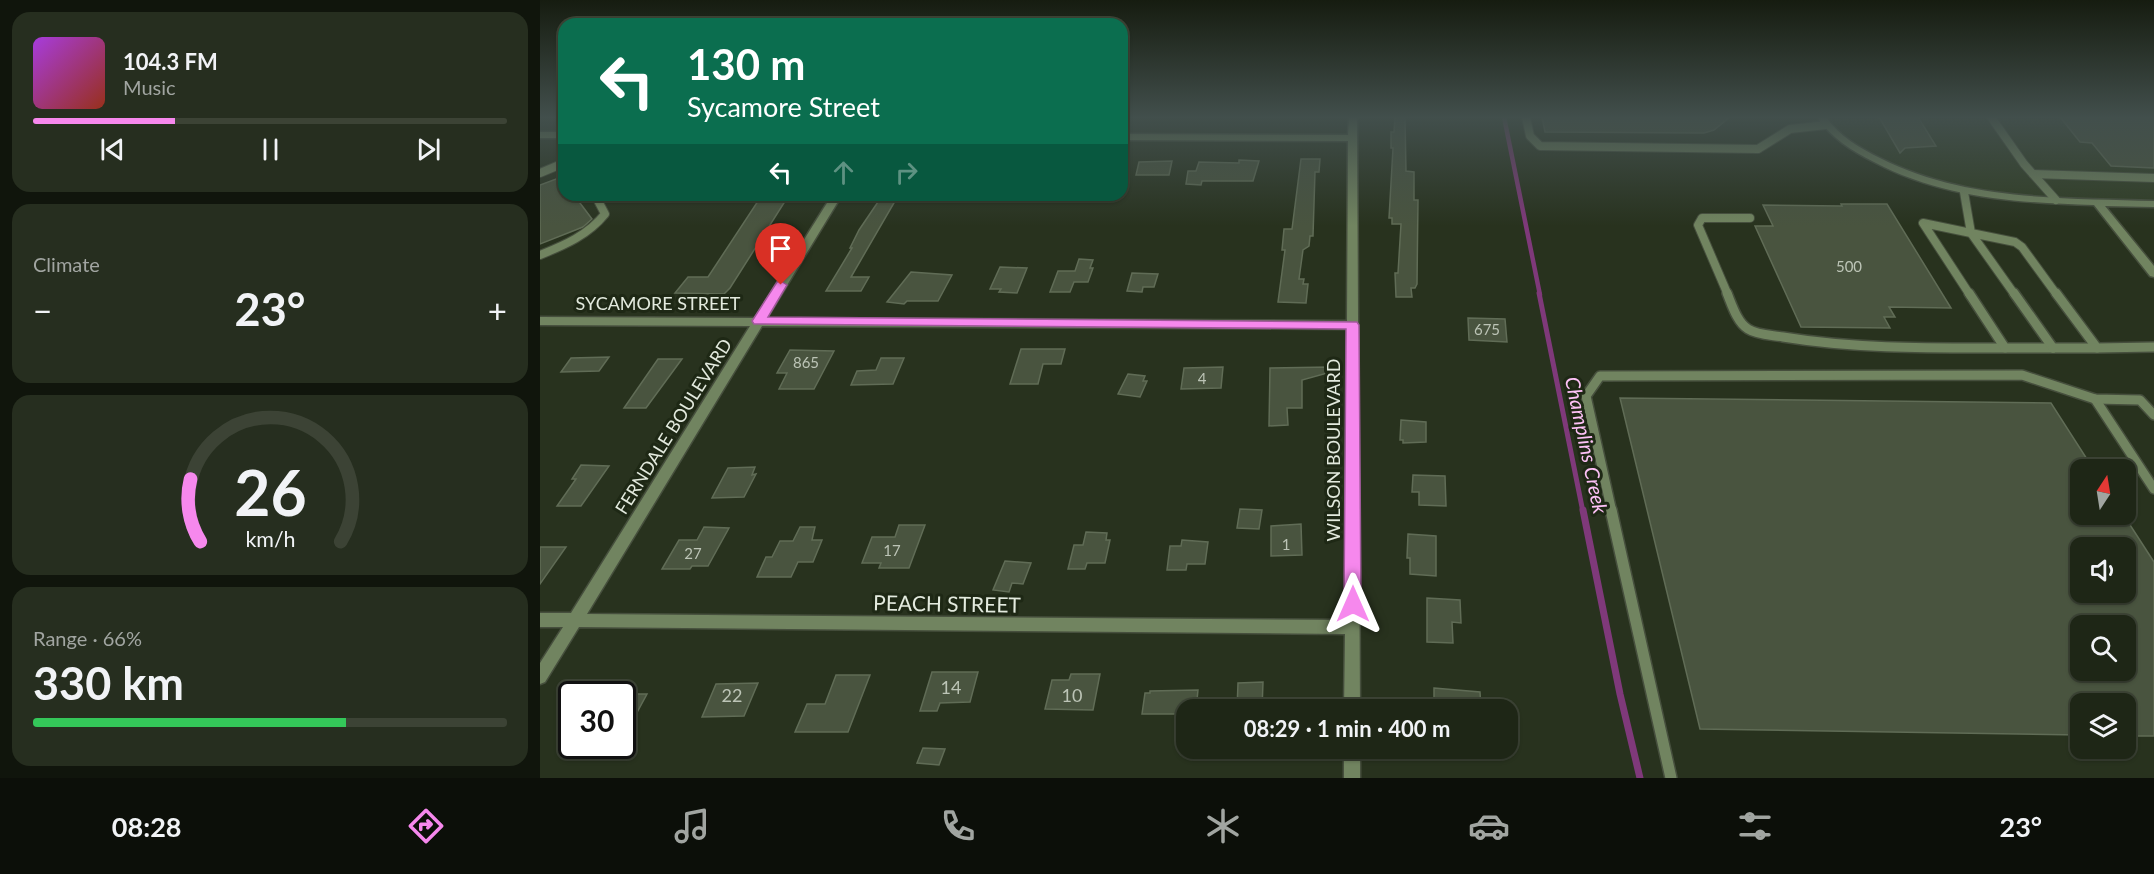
<!DOCTYPE html>
<html lang="en">
<head>
<meta charset="utf-8">
<style>
  body { margin:0; font-family:Lato,sans-serif; background:#262e1f; color:#f1f3f6; height:100vh; display:flex; flex-direction:column; font-size:22px; white-space:nowrap }
  * { box-sizing:border-box; margin:0 }
  p { font-size:20px; color:#a1a5a1 }
  .icon { flex:none; width:33px; height:33px; fill:none; stroke:currentColor; stroke-width:2; stroke-linecap:round; stroke-linejoin:round }
  .map { position:relative; flex:1; overflow:hidden }
  .side { display:flex; flex-direction:column; gap:12px; padding:12px; background:#10150c; width:540px }
  .side>* { flex:none }
  .hud { position:absolute; left:18px; top:18px; width:570px; height:183px; border-radius:18px; box-shadow:0 2px 4px #0004,0 0 0 2px #3c4335; background:#0b6e4f; color:#fff; overflow:hidden }
  .needle { width:39px; rotate:12deg }
  .tools { position:absolute; left:1530px; top:459px; display:grid; gap:12px }
  .tools a { display:grid; place-items:center; width:66px; height:66px; border-radius:12px; background:#1e2616; box-shadow:0 2px 4px #0004,0 0 0 2px #3c4335; font-size:30px }
  .speed { position:absolute; left:18px; top:681px; display:flex; gap:12px; font-size:30px; font-weight:700; text-align:center }
  .speed>* { display:grid; place-content:center; width:78px; height:78px; border-radius:50%; background:#1e2616; box-shadow:0 2px 4px #0004,0 0 0 2px #3c4335; line-height:1 }
  .speed .limit { border:3px solid #111; border-radius:9px; background:#fff; color:#111 }
  .pin { position:absolute; display:grid; place-items:center; width:51px; height:51px; color:#fff; margin:-62px -26px; border-radius:50% 50% 50% 0; rotate:-45deg; box-shadow:0 0 6px #0007 }
  .pin .icon { rotate:45deg }
  .me { position:absolute; width:66px; margin:-33px; rotate:0deg; stroke-linejoin:round; filter:drop-shadow(0 0 4px #0008) }
  .turn { display:flex; align-items:center; gap:21px; height:126px; padding:0 30px; font-size:27px }
  .turn .icon { width:78px; height:78px; stroke-width:2.5 }
  .turn b { display:block; font-size:42px; line-height:51px }
  .lanes { display:flex; align-items:center; height:57px; padding:0 30px; background:#0003; justify-content:center; gap:30px; direction:ltr }
  .lanes .off { opacity:.35 }
  .big { font-size:45px; font-weight:700; line-height:1.1 }
  .side .card { flex:1; display:flex; flex-direction:column; justify-content:center; gap:9px; min-width:0; padding:0 21px; border-radius:18px; background:#262e1f }
  .side .dial { align-items:center; gap:0 }
  .dial svg { height:156px; overflow:visible; fill:none; stroke:#3c4335; stroke-width:7; stroke-linecap:round; text-anchor:middle }
  .dial text { fill:#f1f3f6; stroke:none }
  .song { display:flex; align-items:center; gap:18px }
  .cover { width:72px; height:72px; border-radius:9px; background:linear-gradient(135deg,hsl(280 70% 55%),hsl(10 70% 35%)) }
  .played { height:6px; border-radius:3px; background:linear-gradient(90deg,#f688ed 30%,#3c4335 30%) }
  .keys { display:flex; justify-content:space-around; direction:ltr }
  .heat { display:flex; justify-content:space-between; align-items:center; font-size:33px; direction:ltr }
  .charge { height:9px; border-radius:4px; background:linear-gradient(90deg,#34c759 66%,#3c4335 0) }
  .trip { position:absolute; left:636px; top:699px; width:342px; height:60px; border-radius:18px; background:#1e2616; box-shadow:0 2px 4px #0004,0 0 0 2px #3c4335; font-weight:700; line-height:60px; text-align:center }
  .tabs { display:flex; height:96px; justify-content:space-around; align-items:center; background:#0c0f09; color:#a1a5a1 }
  .tabs .icon { width:42px; height:42px }
  .tabs .current { color:#f688ed }
  .tabs b { font-size:27px; color:#f1f3f6 }
  main { display:flex; flex:1; min-height:0 }
  .map>svg:first-child { display:block }
</style>
</head>
<body>
<main>
<section class="side">
<div class="card">
<div class="song"><i class="cover"></i><div><b>104.3 FM</b><p>Music</p></div></div>
<div class="played"></div>
<div class="keys"><svg class="icon" aria-label="previous" viewBox="0 0 24 24"><path d="M18 5L8 12l10 7zM5 5v14"/></svg><svg class="icon" aria-label="pause" viewBox="0 0 24 24"><path d="M8 5v14M16 5v14"/></svg><svg class="icon" aria-label="next" viewBox="0 0 24 24"><path d="M6 5l10 7-10 7zM19 5v14"/></svg></div>
</div>
<div class="card"><p>Climate</p>
<div class="heat"><a>−</a><b class="big">23°</b><a>+</a></div>
</div>
<div class="card dial"><svg viewBox="0 0 100 80">
<path d="M14 69A42 42 0 1 1 86 69"/>
<path d="M14 69A42 42 0 0 1 9 37" stroke="#f688ed"/>
<text x="50" y="56" font-size="32" font-weight="700">26</text>
<text x="50" y="72" font-size="11">km/h</text>
</svg></div>
<div class="card"><p>Range · 66%</p><b class="big">330 km</b><div class="charge"></div></div>
</section>
<div class="map">
<svg width="1614" height="778" viewBox="0 0 1614 778">
  <rect width="100%" height="100%" fill="#28321e"/>
  <path fill="#2f3c22" d="M1281,117H1614V204L1481,199L1401,187L1312,147Z"/>
  <g fill="none" stroke-linecap="round" stroke-linejoin="round">
    <path stroke="#7f397a" stroke-width="4.5" d="M964,117L1000,295"/>
    <path stroke="#7f397a" stroke-width="5" d="M999,293L1043,512"/>
    <path stroke="#7f397a" stroke-width="7" d="M1043,510L1080,694L1100,778"/>
  </g>
  <g fill="#49543f" stroke="#606c56" stroke-width="1.5" fill-rule="evenodd">
    <path d="M855,117H865L866,171L874,172V200H878L877,284L875,288H871L872,297H856L855,273H858L861,224H852V218H849L853,148H851V132H854Z"/>
    <path d="M1002,117H1190L1174,130L1164,133L1005,132Z"/>
    <path d="M1339,117H1378L1396,146L1365,148L1360,153Z"/>
    <path d="M1520,117H1614V168L1571,166L1552,143L1540,142Z"/>
    <path d="M761,159H780L779,172H775L773,236H770L769,246L763,250L759,279H764L763,284H768L766,303L738,302L745,250H742L744,229H752Z"/>
    <path d="M699,160L719,161L713,181H662L661,185L646,184L648,171H656L659,162L699,163Z"/>
    <path d="M632,161L629,175H596L599,162Z"/>
    <path d="M24,176V195H34L52,219L43,227L0,244V185Z"/>
    <path d="M222,195H249L190,288L184,294L135,293L148,277H168Z"/>
    <path d="M342,196H358L311,277H329L321,291H286L312,248H310L319,230Z"/>
    <path d="M1301,204H1347L1411,308L1349,307L1355,317H1344L1350,328L1261,327L1215,226H1233L1223,205L1302,206Z"/>
    <path d="M539,259L553,260L550,268H553L548,282H534L530,292H510L518,271H535Z"/>
    <path d="M460,267L487,268L477,293L459,292L461,289H450Z"/>
    <path d="M371,272L412,275L398,301H367L364,304L347,302Z"/>
    <path d="M592,273L618,274L614,287H603L602,292L587,291Z"/>
    <path d="M928,318L965,319L967,342L929,340Z"/>
    <path d="M481,349H525L521,364H503L498,384H470Z"/>
    <path d="M250,350L294,351L274,389H239L247,373H237Z"/>
    <path d="M69,357L59,371L21,372L31,358Z"/>
    <path d="M341,358H364L353,384L311,385L317,371L336,370Z"/>
    <path d="M118,359H142L106,408H84Z"/>
    <path d="M683,367L681,388L641,389L644,368Z"/>
    <path d="M790,367L791,372L762,380V408H747L748,425L729,426L730,368Z"/>
    <path d="M588,374L605,376L603,381H607L600,397L578,394Z"/>
    <path d="M1080,398L1511,403L1554,470H1540V514H1583L1614,562V736H1586V704H1540V735L1160,729ZM1540,548H1586V592H1540ZM1540,626H1586V670H1540Z"/>
    <path d="M861,420L886,422V442L863,443V440H860Z"/>
    <path d="M41,465L69,466L41,506H17L36,479H32Z"/>
    <path d="M215,467L212,475L216,474L204,497L172,498L188,468Z"/>
    <path d="M873,475L905,476L906,506L879,505V492H872Z"/>
    <path d="M700,509L722,510L719,529L697,528Z"/>
    <path d="M761,524L762,555L731,556V526Z"/>
    <path d="M359,525H385L369,568H339L341,563H322L332,537H355Z"/>
    <path d="M164,527L189,528L168,566H152L150,569H122L139,540H157Z"/>
    <path d="M260,527H275L272,540H282L273,562H258L251,577H217L226,557H232L240,541H253Z"/>
    <path d="M546,532L567,533L566,540H570L565,563H547L545,569H528L534,545H543Z"/>
    <path d="M868,534L896,536V576L870,574V558H867Z"/>
    <path d="M642,540L668,542L665,564H647L646,570H627L630,546H641Z"/>
    <path d="M0,547H26L0,584Z"/>
    <path d="M465,561L491,563L483,584L472,583L469,592L453,590Z"/>
    <path d="M887,598L920,600L921,623L912,622L913,643L887,642Z"/>
    <path d="M392,672H438L430,702L400,703L397,711H380Z"/>
    <path d="M531,674H560L553,710L505,709L512,680H529Z"/>
    <path d="M296,675H330L308,732H255L267,704H285Z"/>
    <path d="M723,682L722,710H697L698,683Z"/>
    <path d="M218,683L204,716L162,717L176,684Z"/>
    <path d="M894,688L940,692L941,710H894Z"/>
    <path d="M658,690L656,710H646V712H636V714H602L605,693H610V691Z"/>
    <path d="M82,694H107L94,718H82Z"/>
    <path d="M383,748L405,749L399,765L377,763Z"/>
  </g>
  <g fill="none" stroke-linecap="round" stroke-linejoin="round">
    <g stroke="#464f3d" stroke-width="10">
      <g id="service-far2">
        <path d="M986,117L990,136L1000,146L1218,149L1250,129L1286,125"/>
        <path d="M1451,117L1484,164L1516,200"/>
        <path d="M0,173L24,163"/>
        <path d="M1493,174L1614,178"/>
        <path d="M1424,192L1431,233L1475,242L1482,247L1517,295"/>
        <path d="M0,255C25,245 48,235 65,214L55,195"/>
        <path d="M1188,295L1158,225L1162,218H1210"/>
        <path d="M1430,295L1383,223L1431,233L1475,295"/>
      </g>
    </g>
    <g stroke="#464f3d" stroke-width="12">
      <g id="service-far1">
        <path d="M1187,293C1192,305 1197,322 1208,329C1217,335 1232,335 1243,337C1316,349 1392,348 1465,348"/>
        <path d="M1429,293L1465,348H1513"/>
        <path d="M1474,293L1513,348"/>
        <path d="M1516,293L1557,348L1614,347"/>
        <path d="M1513,348H1557"/>
        <path d="M1555,399L1614,489"/>
        <path d="M1072,512L1046,396L1060,376L1482,375L1555,399L1600,400L1614,415"/>
      </g>
    </g>
    <g stroke="#464f3d" stroke-width="14">
      <path id="service" d="M1071,510L1131,778"/>
    </g>
    <g stroke="#464f3d" stroke-width="3">
      <g id="minor">
        <path d="M809,117H817L820,710H804L805,634L39,627L5,682L0,684V663L23,627H0V613H31L210,326L0,325V317L215,318L292,195H302L227,318L807,321L808,141L582,140V134L808,135ZM222,326L807,329L805,620L47,614Z"/>
        <path d="M1277,117H1286C1299,136 1320,148 1340,158C1425,201 1522,198 1614,201V207L1565,206L1614,266V277L1610,276L1554,205C1479,203 1402,198 1334,162C1312,151 1291,138 1277,117Z"/>
        <rect x="0" y="132" width="24" height="6"/>
        <rect x="804" y="748" width="16" height="30"/>
      </g>
    </g>
    <use href="#service-far2" stroke="#718460" stroke-width="8"/>
    <use href="#service-far1" stroke="#718460" stroke-width="9"/>
    <use href="#service" stroke="#718460" stroke-width="11"/>
    <use href="#minor" fill="#718460" fill-rule="evenodd"/>
  </g>
  <linearGradient id="sky" x2="0" y2="1"><stop stop-color="#161c10"/><stop offset="0.52" stop-color="#424f4c"/><stop offset="1" stop-color="#424f4c" stop-opacity="0"/></linearGradient>
  <rect width="1614" height="226" fill="url(#sky)"/>
  <path fill="#f688ed" stroke="#a0589a" stroke-width="1.5" d="M241,281L247,285L228,317L817,322L819,325L821,604L819,609L813,612L807,609L804,604L806,329L214,324L212,321L214,318L237,282Z"/>
  <g text-anchor="middle" dominant-baseline="central" stroke-width="6" stroke-linejoin="round" paint-order="stroke">
    <g font-size="15" fill="#bcc4b6">
      <text x="1309" y="266">500</text>
      <text x="947" y="329">675</text>
      <text x="266" y="362">865</text>
      <text x="662" y="378">4</text>
      <text x="746" y="544">1</text>
      <text x="352" y="550">17</text>
      <text x="153" y="553">27</text>
    </g>
    <g font-size="18" fill="#e3eade" stroke="#1e2815">
      <text x="118" y="303">SYCAMORE STREET</text>
      <text transform="translate(133 426) rotate(-58)">FERNDALE BOULEVARD</text>
      <text transform="translate(793 450) rotate(-90)">WILSON BOULEVARD</text>
    </g>
    <g font-size="18" fill="#bcc4b6">
      <text x="411" y="687">14</text>
      <text x="192" y="695">22</text>
      <text x="532" y="695">10</text>
    </g>
    <g font-size="20" font-style="italic" fill="#fec2f7" stroke="#1e2815">
      <text transform="translate(1047 445) rotate(78)">Champlins Creek</text>
    </g>
    <g font-size="21" fill="#e3eade" stroke="#1e2815">
      <text transform="translate(407 603) rotate(1)">PEACH STREET</text>
    </g>
  </g>
</svg>
<div class="tools">
<a><svg class="needle" viewBox="-14 -14 28 28"><path d="M0-13l5 13h-10z" fill="#e53935"/><path d="M0 13l5-13h-10z" fill="#a1a5a1"/></svg></a>
<a><svg class="icon" aria-label="sound" viewBox="0 0 24 24"><path d="M4 9h4l5-4v14l-5-4H4zM17 9q2 3 0 6"/></svg></a>
<a><svg class="icon" aria-label="search" viewBox="0 0 24 24"><circle cx="10" cy="10" r="6"/><path d="M15 15l6 6"/></svg></a>
<a><svg class="icon" aria-label="layers" viewBox="0 0 24 24"><path d="M12 4l9 5-9 5-9-5zM3 14l9 5 9-5"/></svg></a>
</div>
<div class="speed"><div class="limit">30</div></div>
<div class="pin" style="left:241px;top:285px;background:#d93025"><svg class="icon" aria-label="arrive" viewBox="0 0 24 24"><path d="M6 21V4h12l-3 4 3 4H6"/></svg></div>
<svg class="me" style="left:813px;top:604px" viewBox="-20 -20 40 40"><path d="M0-17L14 15 0 8-14 15z" fill="#f688ed" stroke="#fff" stroke-width="4"/></svg>
<div class="trip">08:29 · 1 min · 400 m</div>
<div class="hud">
<div class="turn"><svg class="icon" aria-label="left" viewBox="0 0 24 24"><path d="M17 20v-9H6M10 6l-5 5 5 5"/></svg><div><b>130 m</b>Sycamore Street</div></div>
<div class="lanes"><svg class="icon" aria-label="left" viewBox="0 0 24 24"><path d="M17 20v-9H6M10 6l-5 5 5 5"/></svg><svg class="icon off" aria-label="ahead" viewBox="0 0 24 24"><path d="M12 20V5M6 11l6-6 6 6"/></svg><svg class="icon off" aria-label="right" viewBox="0 0 24 24"><path d="M7 20v-9h11M14 6l5 5-5 5"/></svg></div>
</div>
</div>
</main>
<nav class="tabs">
<b>08:28</b>
<svg class="icon current" aria-label="directions" viewBox="0 0 24 24"><path d="M12 3l9 9-9 9-9-9zM9 14v-3h6M13 9l2 2-2 2"/></svg>
<svg class="icon" aria-label="music" viewBox="0 0 24 24"><path d="M9 18V5l10-2v13"/><circle cx="6" cy="18" r="3"/><circle cx="16" cy="16" r="3"/></svg>
<svg class="icon" aria-label="phone" viewBox="0 0 24 24"><path d="M5 4h4l2 5-3 2q2 4 5 5l2-3 5 2v4C11 20 4 13 5 4z"/></svg>
<svg class="icon" aria-label="climate" viewBox="0 0 24 24"><path d="M12 3v18M4 7l16 10M4 17L20 7"/></svg>
<svg class="icon" aria-label="car" viewBox="0 0 24 24"><path d="M5 17H2v-5l4-1 3-4h7l3 4 3 1v5h-3M9 17h6M6 11h13"/><circle cx="7" cy="17" r="2"/><circle cx="17" cy="17" r="2"/></svg>
<svg class="icon" aria-label="filters" viewBox="0 0 24 24"><path d="M4 7h16M4 17h16"/><circle cx="9" cy="7" r="2"/><circle cx="15" cy="17" r="2"/></svg>
<b>23°</b>
</nav>
</body>
</html>
